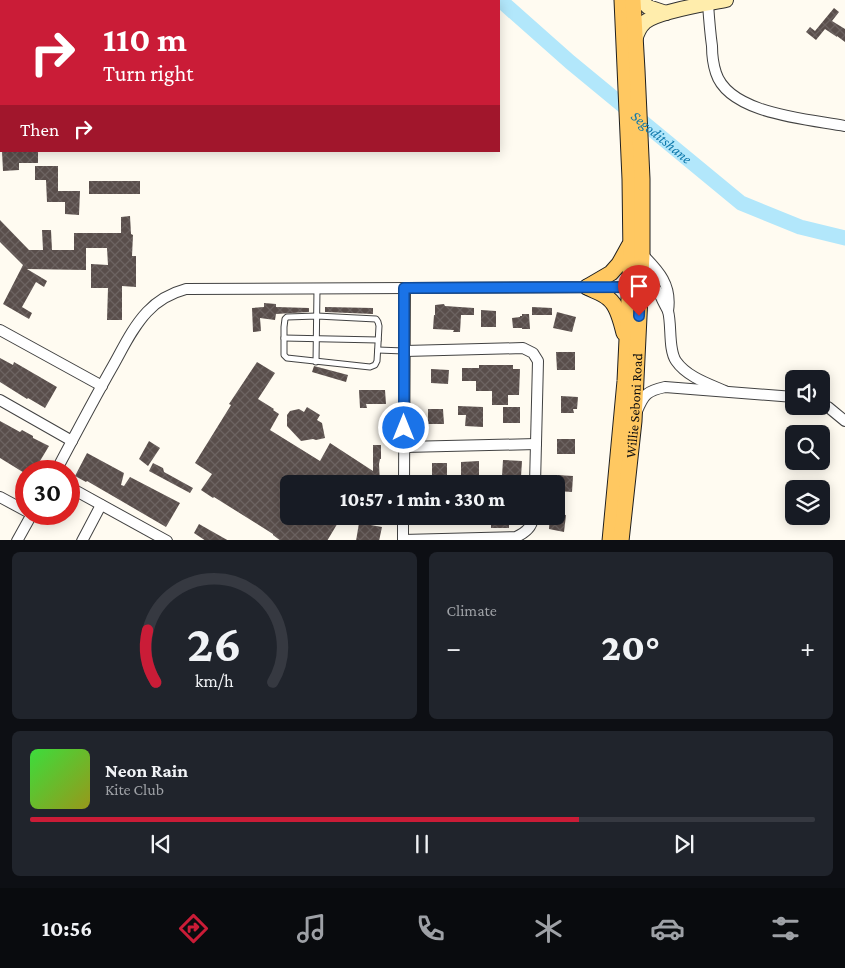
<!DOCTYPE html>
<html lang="en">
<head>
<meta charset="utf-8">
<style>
  body { margin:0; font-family:"Crimson Pro",serif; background:#20242c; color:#f1f3f6; height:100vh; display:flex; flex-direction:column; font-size:19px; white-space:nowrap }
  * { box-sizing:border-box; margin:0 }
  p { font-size:16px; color:#9ea1a6 }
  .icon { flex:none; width:28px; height:28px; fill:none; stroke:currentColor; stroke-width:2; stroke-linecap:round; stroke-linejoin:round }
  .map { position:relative; height:540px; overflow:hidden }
  .details { display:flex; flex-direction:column; gap:12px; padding:12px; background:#0d0f14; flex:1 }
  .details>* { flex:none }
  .top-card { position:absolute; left:0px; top:0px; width:500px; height:152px; box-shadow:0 2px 12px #0003; background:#ca1c37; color:#fff; overflow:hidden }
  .buttons { position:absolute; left:785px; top:370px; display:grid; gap:10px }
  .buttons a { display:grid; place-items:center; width:45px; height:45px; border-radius:8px; background:#171b24; box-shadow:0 2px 12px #0003; font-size:25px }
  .speed { position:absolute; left:15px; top:460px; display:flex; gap:10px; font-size:25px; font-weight:700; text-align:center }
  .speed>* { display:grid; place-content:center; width:65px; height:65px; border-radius:50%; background:#171b24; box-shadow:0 2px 12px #0003; line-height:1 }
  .speed .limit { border:8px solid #d22; background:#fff; color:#111 }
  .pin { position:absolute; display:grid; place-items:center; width:42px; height:42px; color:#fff; margin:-51px -21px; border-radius:50% 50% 50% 0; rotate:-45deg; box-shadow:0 0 5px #0007 }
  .pin .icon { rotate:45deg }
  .me { position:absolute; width:55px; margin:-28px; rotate:0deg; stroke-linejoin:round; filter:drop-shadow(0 0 4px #0008) }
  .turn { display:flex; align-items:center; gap:18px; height:105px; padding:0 20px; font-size:22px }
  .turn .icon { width:65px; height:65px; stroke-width:2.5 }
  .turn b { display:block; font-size:35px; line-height:42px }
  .then { display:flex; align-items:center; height:48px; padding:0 20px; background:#0003; gap:10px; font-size:19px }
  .big { font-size:38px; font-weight:800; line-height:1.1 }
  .details .tile { flex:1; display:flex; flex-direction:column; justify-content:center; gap:8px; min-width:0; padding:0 18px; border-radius:8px; background:#20242c }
  .details .dial { align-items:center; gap:0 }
  .dial svg { height:130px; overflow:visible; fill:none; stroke:#363941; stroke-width:7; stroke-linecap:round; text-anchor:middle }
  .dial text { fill:#f1f3f6; stroke:none }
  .song { display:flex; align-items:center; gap:15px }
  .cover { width:60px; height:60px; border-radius:8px; background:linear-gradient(135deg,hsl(120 70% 55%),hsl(60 70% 35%)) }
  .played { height:5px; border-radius:2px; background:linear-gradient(90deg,#ca1c37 70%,#363941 70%) }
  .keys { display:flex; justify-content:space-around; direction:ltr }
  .heat { display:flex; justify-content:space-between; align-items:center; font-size:28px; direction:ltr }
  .details .tiles { flex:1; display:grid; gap:12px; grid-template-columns:1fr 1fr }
  .tile:last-child { grid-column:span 2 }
  .trip { position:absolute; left:280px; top:475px; width:285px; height:50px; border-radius:8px; background:#171b24; box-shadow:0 2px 12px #0003; font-weight:800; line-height:50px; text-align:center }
  .tabs { display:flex; height:80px; justify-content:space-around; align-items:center; background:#090b0e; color:#9ea1a6 }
  .tabs .icon { width:35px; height:35px }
  .tabs .selected { color:#ca1c37 }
  .tabs b { font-size:22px; color:#f1f3f6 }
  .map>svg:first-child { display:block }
</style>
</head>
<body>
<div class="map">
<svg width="845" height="541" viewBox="0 0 845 541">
  <defs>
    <pattern id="building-cross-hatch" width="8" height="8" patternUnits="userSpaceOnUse" patternTransform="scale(1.25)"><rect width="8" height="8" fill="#594e4b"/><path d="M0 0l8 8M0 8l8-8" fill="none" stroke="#6c6361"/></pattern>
  </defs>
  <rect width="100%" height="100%" fill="#fffbf1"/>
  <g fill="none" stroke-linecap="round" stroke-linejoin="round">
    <path stroke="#b2e7fb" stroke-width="15" id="s1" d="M500,0L570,62L741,203L800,227L845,238"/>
  </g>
  <g fill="url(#building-cross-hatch)">
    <path d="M834,8L839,12L832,21L845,29V42L837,36V37L825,29L816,40L806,32L810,27L815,31Z"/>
    <path d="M2,151H38V163H19V170L3,171Z"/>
    <path d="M35,166H58V191H80L79,215L65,214V202H47L46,180H35Z"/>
    <rect x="89" y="181" width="51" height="13"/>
    <path d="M130,216L131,234L133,235L132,256H136V287L122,286V320H107L108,288H91V264L108,265L107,248H86V270L27,269L47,281L44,287L36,282L22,307L32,313L29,319L3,304L23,265L0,242V220L29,250H43L42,230H51L52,250H74V233H121V217Z"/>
    <path d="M264,303L276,304V307L309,308V312L276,314L275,320L260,318L261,331L253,332L252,308L264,307Z"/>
    <path d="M444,304L445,306L474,308V315H461L460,332H453L454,330L433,329L434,315H435V305Z"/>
    <path d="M325,307L373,308V314L325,312Z"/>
    <path d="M532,307L552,308V315H532Z"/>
    <path d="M481,310L496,311V327H481Z"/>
    <path d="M557,312L576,317L572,332L553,328Z"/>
    <path d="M522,314H529L530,329H522V328H513L512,318L520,317V316H522Z"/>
    <path d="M556,352H575V370H557Z"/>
    <path d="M0,358L13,365L14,362L57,387L45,408L28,398L27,399L0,382Z"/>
    <path d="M257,362L275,373L258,399L274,409L273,410L279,414L270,430L320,461L330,443L373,471V445H381V459H380L379,464L380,484H330L324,480L321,484H289V516H342L327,541H281L273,535V534L214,497L213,498L201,490L212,474L195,463L231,405L229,404Z"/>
    <path d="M479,365H513V369H520L519,395H508V405H492V391H476V381H462V368H479Z"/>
    <path d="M314,366L348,375L346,382L312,372Z"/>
    <path d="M431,369L449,370L448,384L431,383Z"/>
    <path d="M359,390H385L386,404H366L367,408H360Z"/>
    <path d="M561,396L578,397L577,409H573L574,413H561Z"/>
    <path d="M458,406L483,407V427L465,426L466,415H458Z"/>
    <path d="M307,407L320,415L317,420L322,423L325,438L316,440L313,439L301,441L287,426V415L290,411L299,409L304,412Z"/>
    <rect x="503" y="407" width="17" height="16"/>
    <path d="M428,409H443L444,424H428Z"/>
    <path d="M0,421L20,432L22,430L33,436V438L49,446L34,471H26V474L0,458Z"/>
    <rect x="557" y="439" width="18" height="15"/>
    <path d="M149,441L160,448L148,466L139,459Z"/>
    <path d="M87,453L124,473L121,485L124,486L130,477L180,503L166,527L118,499L87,481L86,482L75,476Z"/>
    <path d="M503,460L522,461L521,477L502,476Z"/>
    <path d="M479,461V476H461V462Z"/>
    <path d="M153,463L163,468L164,472L193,488L190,493L149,471Z"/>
    <rect x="432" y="463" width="15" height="18"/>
    <path d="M558,475L573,476L572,492L557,491Z"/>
    <path d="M556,514L566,515L564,532L549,529L550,516H556Z"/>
    <rect x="491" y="516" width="18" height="12"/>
    <path d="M359,523L382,527L379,541H356Z"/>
    <path d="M199,524L229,541H206L194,533Z"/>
  </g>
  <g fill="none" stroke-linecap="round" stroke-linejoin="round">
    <g stroke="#424242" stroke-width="7">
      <g id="lane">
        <path d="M317,316L376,319L378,322L379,326L377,361L375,365L370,367L287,358L284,355V327L285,319L287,317Z"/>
        <path d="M284,338L378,340"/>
        <path d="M378,350L404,351"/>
        <path d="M316,362L317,289"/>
      </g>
    </g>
    <g stroke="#424242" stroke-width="12">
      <g id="street">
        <path d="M708,4C709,18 710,32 712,46C712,55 713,64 716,73C729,114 808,119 845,126"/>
        <path d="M642,254C659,271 672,285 668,311"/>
        <path d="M0,330L102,386"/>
        <path d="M405,351L523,348L533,353L538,361L535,484"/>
        <path d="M0,400L72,441"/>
        <path d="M821,404L828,407L845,421"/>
        <path d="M637,411C644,394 647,391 665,387L794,397"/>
        <path d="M404,447L536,444"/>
        <path d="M56,471C75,435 94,399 114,364C124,346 133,327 147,312C158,300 171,293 186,289L629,287C645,282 653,281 661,297C663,302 666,307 668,311C672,326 668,349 676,361C687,377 709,384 725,391"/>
        <path d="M404,484L405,288"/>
        <path d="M69,487L167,541"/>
        <path d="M0,497L26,511"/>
        <path d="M403,540L516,537C525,533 533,527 533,516"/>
        <path d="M17,541L32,514"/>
        <path d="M82,541L101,505"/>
        <path d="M403,541V516"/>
      </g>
    </g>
    <g stroke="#313131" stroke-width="16">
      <g id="secondary">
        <path d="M641,0L648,7L666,13"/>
        <path d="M635,40C637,33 639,27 645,22C659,11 706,4 726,0"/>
      </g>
    </g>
    <g stroke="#202020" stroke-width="17">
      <g id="primary">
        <path d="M587,287C594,291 603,293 609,299C618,306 621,322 624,333"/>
        <path d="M587,287L611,273L619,264L629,246"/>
        <path d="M610,541L625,381L631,256L630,179L622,0"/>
        <path id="s2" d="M621,541L634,421L642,254V179L637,70L633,0"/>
      </g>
    </g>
    <use href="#lane" stroke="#fff" stroke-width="5"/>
    <use href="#street" stroke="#fff" stroke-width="10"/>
    <use href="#secondary" stroke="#ffedac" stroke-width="14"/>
    <use href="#primary" stroke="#ffc861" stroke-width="15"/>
  </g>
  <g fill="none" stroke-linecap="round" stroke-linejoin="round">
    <g stroke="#114b97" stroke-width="12">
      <path id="route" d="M404,428V288L629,287L640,284L639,316"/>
    </g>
    <use href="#route" stroke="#1a73e8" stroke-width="9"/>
  </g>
  <g text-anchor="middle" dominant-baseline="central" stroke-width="5" stroke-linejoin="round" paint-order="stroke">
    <g font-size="14" fill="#0f0f0f" stroke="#fff">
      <text stroke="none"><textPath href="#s2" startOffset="136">Willie Seboni Road</textPath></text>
    </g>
    <g font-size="15" font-style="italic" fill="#0e78ab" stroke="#fff">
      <text stroke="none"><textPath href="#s1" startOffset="212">Segoditshane</textPath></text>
    </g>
  </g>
</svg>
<div class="buttons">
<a><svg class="icon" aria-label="sound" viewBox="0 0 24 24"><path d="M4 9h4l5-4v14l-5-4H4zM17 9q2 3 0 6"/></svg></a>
<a><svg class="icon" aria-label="search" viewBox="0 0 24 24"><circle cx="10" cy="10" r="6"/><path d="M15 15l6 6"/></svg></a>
<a><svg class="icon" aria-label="layers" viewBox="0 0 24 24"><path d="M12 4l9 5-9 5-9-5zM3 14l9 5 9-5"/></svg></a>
</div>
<div class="speed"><div class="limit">30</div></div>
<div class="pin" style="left:639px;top:316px;background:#d93025"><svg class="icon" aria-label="arrive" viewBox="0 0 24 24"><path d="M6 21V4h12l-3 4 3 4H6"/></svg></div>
<svg class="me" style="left:404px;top:428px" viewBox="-20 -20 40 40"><circle r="17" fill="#1a73e8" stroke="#fff" stroke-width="3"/><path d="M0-11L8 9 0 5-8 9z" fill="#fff"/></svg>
<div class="trip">10:57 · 1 min · 330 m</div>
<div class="top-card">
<div class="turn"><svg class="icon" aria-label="right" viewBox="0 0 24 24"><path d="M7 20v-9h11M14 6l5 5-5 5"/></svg><div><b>110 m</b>Turn right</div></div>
<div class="then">Then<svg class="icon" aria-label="right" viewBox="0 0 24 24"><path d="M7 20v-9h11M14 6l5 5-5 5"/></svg></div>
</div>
</div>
<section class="details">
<div class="tiles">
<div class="tile dial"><svg viewBox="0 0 100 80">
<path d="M14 69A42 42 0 1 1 86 69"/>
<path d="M14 69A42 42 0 0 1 9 37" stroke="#ca1c37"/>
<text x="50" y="56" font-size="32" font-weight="700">26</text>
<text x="50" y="72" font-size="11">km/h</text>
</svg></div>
<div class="tile"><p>Climate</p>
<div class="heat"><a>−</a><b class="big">20°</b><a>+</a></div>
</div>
<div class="tile">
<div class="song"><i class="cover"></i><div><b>Neon Rain</b><p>Kite Club</p></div></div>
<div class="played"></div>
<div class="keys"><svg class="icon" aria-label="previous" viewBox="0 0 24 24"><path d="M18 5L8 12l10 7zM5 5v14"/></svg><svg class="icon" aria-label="pause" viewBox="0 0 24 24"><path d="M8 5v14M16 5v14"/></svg><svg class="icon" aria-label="next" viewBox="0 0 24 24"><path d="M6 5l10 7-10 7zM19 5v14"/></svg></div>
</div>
</div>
</section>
<nav class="tabs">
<b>10:56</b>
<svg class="icon selected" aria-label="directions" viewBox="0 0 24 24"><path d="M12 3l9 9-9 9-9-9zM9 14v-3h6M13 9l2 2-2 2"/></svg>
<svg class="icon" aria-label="music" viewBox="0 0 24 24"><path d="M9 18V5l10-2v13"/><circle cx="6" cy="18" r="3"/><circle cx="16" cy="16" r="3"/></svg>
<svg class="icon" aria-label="phone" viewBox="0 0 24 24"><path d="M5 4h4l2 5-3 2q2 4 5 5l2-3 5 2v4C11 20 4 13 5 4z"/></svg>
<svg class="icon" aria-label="climate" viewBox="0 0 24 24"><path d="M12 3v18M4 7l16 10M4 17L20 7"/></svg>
<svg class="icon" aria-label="car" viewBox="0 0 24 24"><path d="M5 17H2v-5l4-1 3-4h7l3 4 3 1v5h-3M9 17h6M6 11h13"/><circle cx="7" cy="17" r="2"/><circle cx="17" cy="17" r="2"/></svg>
<svg class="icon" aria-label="filters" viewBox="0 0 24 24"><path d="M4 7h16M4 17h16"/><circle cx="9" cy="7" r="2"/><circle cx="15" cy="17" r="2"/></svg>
</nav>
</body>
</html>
